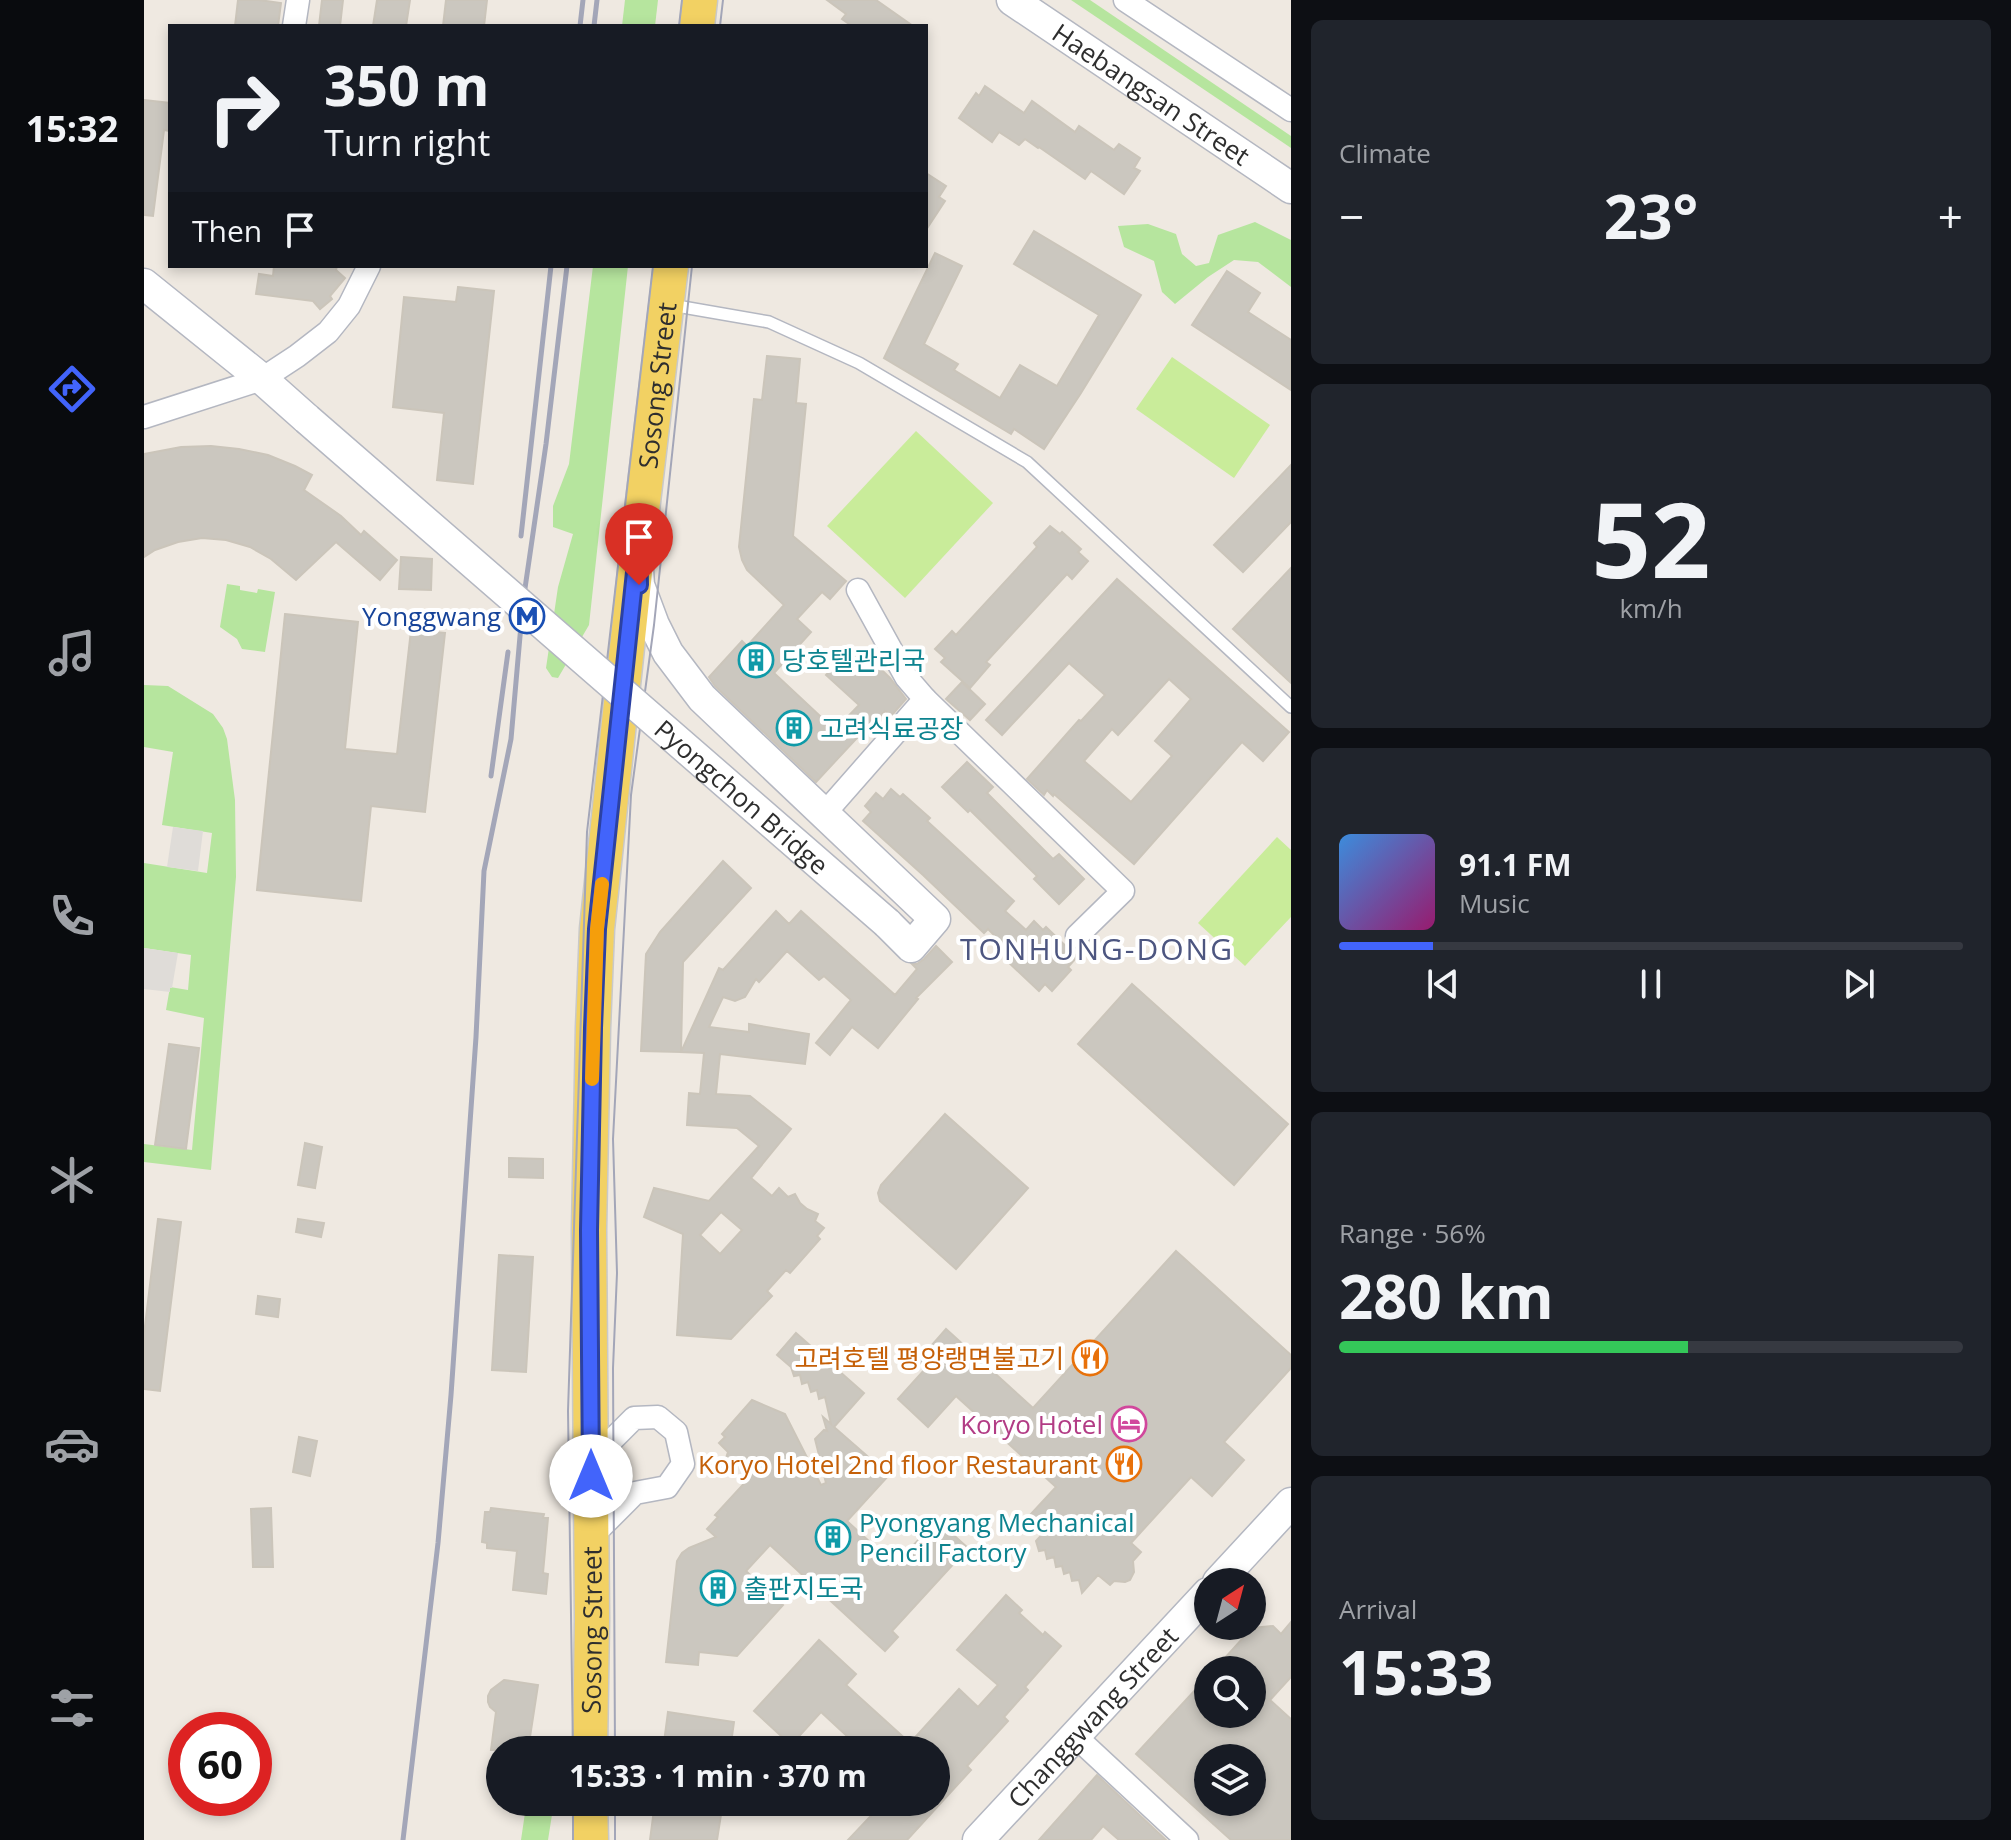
<!DOCTYPE html>
<html lang="en">
<head>
<meta charset="utf-8">
<style>
  body { margin:0; font-family:"Open Sans","Noto Sans KR",sans-serif; background:#20242c; color:#f1f3f6; height:100vh; display:flex; flex-direction:column; font-size:30px; white-space:nowrap }
  * { box-sizing:border-box; margin:0 }
  p { font-size:26px; color:#9ea1a6 }
  .icon { flex:none; width:44px; height:44px; fill:none; stroke:currentColor; stroke-width:2; stroke-linecap:round; stroke-linejoin:round }
  .map { position:relative; flex:1; overflow:hidden }
  .panel { display:flex; flex-direction:column; gap:20px; padding:20px; background:#0d0f14; width:720px }
  .panel>* { flex:none }
  .banner { position:absolute; left:24px; top:24px; width:760px; height:244px; border-radius:0px; box-shadow:0 4px 12px #0003; background:#171b24; color:#f1f3f6; overflow:hidden }
  .needle { width:52px; rotate:36deg }
  .buttons { position:absolute; left:1050px; top:1568px; display:grid; gap:16px }
  .buttons a { display:grid; place-items:center; width:72px; height:72px; border-radius:50%; background:#171b24; box-shadow:0 4px 12px #0003; font-size:40px }
  .speed { position:absolute; left:24px; top:1712px; display:flex; gap:16px; font-size:40px; font-weight:700; text-align:center }
  .speed>* { display:grid; place-content:center; width:104px; height:104px; border-radius:50%; background:#171b24; box-shadow:0 4px 12px #0003; line-height:1 }
  .speed .limit { border:12px solid #d22; background:#fff; color:#111 }
  .pin { position:absolute; display:grid; place-items:center; width:68px; height:68px; color:#fff; margin:-82px -34px; border-radius:50% 50% 50% 0; rotate:-45deg; box-shadow:0 0 8px #0007 }
  .pin .icon { rotate:45deg }
  .me { position:absolute; width:88px; margin:-44px; rotate:0deg; stroke-linejoin:round; filter:drop-shadow(0 0 6px #0008) }
  .turn { display:flex; align-items:center; gap:28px; height:168px; padding:0 24px; font-size:36px }
  .turn .icon { width:104px; height:104px; stroke-width:2.5 }
  .turn b { display:block; font-size:56px; line-height:68px }
  .then { display:flex; align-items:center; height:76px; padding:0 24px; background:#0003; gap:16px; font-size:30px }
  .big { font-size:60px; font-weight:700; line-height:1.1 }
  .panel .tile { flex:1; display:flex; flex-direction:column; justify-content:center; gap:12px; min-width:0; padding:0 28px; border-radius:12px; background:#20242c }
  .panel .dial { align-items:center; gap:0 }
  .dial b { font-size:104px; line-height:1 }
  .song { display:flex; align-items:center; gap:24px }
  .cover { width:96px; height:96px; border-radius:12px; background:linear-gradient(135deg,hsl(210 70% 55%),hsl(320 70% 35%)) }
  .played { height:8px; border-radius:4px; background:linear-gradient(90deg,#4264fb 15%,#363941 15%) }
  .keys { display:flex; justify-content:space-around; direction:ltr }
  .heat { display:flex; justify-content:space-between; align-items:center; font-size:44px; direction:ltr }
  .charge { height:12px; border-radius:6px; background:linear-gradient(90deg,#34c759 56%,#363941 0) }
  .trip { position:absolute; left:342px; top:1736px; width:464px; height:80px; border-radius:40px; background:#171b24; box-shadow:0 4px 12px #0003; font-weight:700; line-height:80px; text-align:center }
  main { display:flex; flex:1; min-height:0 }
  .menu { display:flex; flex-direction:column; width:144px; justify-content:space-around; align-items:center; background:#090b0e; color:#9ea1a6 }
  .menu .icon { width:56px; height:56px }
  .menu .active { color:#4264fb }
  .menu b { font-size:36px; color:#f1f3f6 }
  .map>svg:first-child { display:block }
</style>
</head>
<body>
<main>
<nav class="menu">
<b>15:32</b>
<svg class="icon active" aria-label="directions" viewBox="0 0 24 24"><path d="M12 3l9 9-9 9-9-9zM9 14v-3h6M13 9l2 2-2 2"/></svg>
<svg class="icon" aria-label="music" viewBox="0 0 24 24"><path d="M9 18V5l10-2v13"/><circle cx="6" cy="18" r="3"/><circle cx="16" cy="16" r="3"/></svg>
<svg class="icon" aria-label="phone" viewBox="0 0 24 24"><path d="M5 4h4l2 5-3 2q2 4 5 5l2-3 5 2v4C11 20 4 13 5 4z"/></svg>
<svg class="icon" aria-label="climate" viewBox="0 0 24 24"><path d="M12 3v18M4 7l16 10M4 17L20 7"/></svg>
<svg class="icon" aria-label="car" viewBox="0 0 24 24"><path d="M5 17H2v-5l4-1 3-4h7l3 4 3 1v5h-3M9 17h6M6 11h13"/><circle cx="7" cy="17" r="2"/><circle cx="17" cy="17" r="2"/></svg>
<svg class="icon" aria-label="filters" viewBox="0 0 24 24"><path d="M4 7h16M4 17h16"/><circle cx="9" cy="7" r="2"/><circle cx="15" cy="17" r="2"/></svg>
</nav>
<div class="map">
<svg width="1147" height="1840" viewBox="0 0 1147 1840">
  <rect width="100%" height="100%" fill="#efe9e1"/>
  <g fill="#b6e59e">
    <path d="M481,0H514L511,26H478Z"/>
    <path d="M927,0H946L1147,136V148Z"/>
    <path d="M1111,222L1147,240V287L1114,262L1090,260L1064,277L1031,304L1018,292L1010,261L980,247L974,226L1004,224L1032,234L1038,254L1052,266L1065,263L1074,235Z"/>
    <path d="M449,266H484L445,625L414,678L408,677L402,668L414,587L429,534L409,527V506L425,464Z"/>
    <path d="M83,584L96,586V590L113,593L114,589L131,592L121,652L98,649L93,639L76,627Z"/>
    <path d="M0,685L24,686L69,714L79,728L83,739L91,800L92,877L67,1170L0,1162V1144L48,1150L60,1018L22,1010L26,987L44,990L47,955L0,948V863L63,873L68,833L18,825L29,752L0,747Z"/>
    <path d="M359,1802H410L404,1840H377L382,1806Z"/>
  </g>
  <g fill="#c9ec9a">
    <path d="M1028,357L1126,425L1090,478L992,409Z"/>
    <path d="M772,431L849,503L761,598L683,526Z"/>
    <path d="M1133,837L1147,850V917L1101,966L1054,923Z"/>
  </g>
  <g fill="#dfdcd8">
    <path d="M29,827L59,831L54,871L23,867Z"/>
    <path d="M0,948L34,953L28,988H26V992L0,989Z"/>
  </g>
  <g fill="#cbc7bf" stroke="#cbc5ba" stroke-width="2" fill-rule="evenodd">
    <path d="M94,0H115L137,3L134,26H91Z"/>
    <path d="M178,0H199L196,26H175Z"/>
    <path d="M233,0H266L262,26H229Z"/>
    <path d="M302,0H343L340,26H299Z"/>
    <path d="M683,0H732L769,26H708L698,19L702,14Z"/>
    <path d="M841,86L880,113L888,101L931,132L935,126L970,150L975,144L996,158L990,168L996,171L980,194L947,171L941,179L895,147L894,148L881,139L875,145L855,132L848,142L815,118L832,93L835,96Z"/>
    <path d="M0,100L26,103V131L20,130L9,216L0,215Z"/>
    <path d="M782,173L802,186L795,197L801,201L782,230Z"/>
    <path d="M890,231L997,295L937,393L900,449L870,429L867,434L740,358L791,253L818,266L780,344L814,364L810,370L856,398L876,365L913,386L955,315L870,264Z"/>
    <path d="M130,266H193L192,270L201,278L186,296L188,299L176,309L169,301L112,294L115,274L129,276Z"/>
    <path d="M1083,271L1116,293L1104,312L1147,340V390L1048,325Z"/>
    <path d="M314,287L350,291L329,484L293,480L300,413L249,407L260,297L312,302Z"/>
    <path d="M623,356L656,359L652,403L662,404L649,536L702,581L686,599L678,592L653,619L667,632L630,673L691,730L715,705L682,675L698,658L703,662L716,649L746,678L762,699L747,716L741,711L726,727L725,725L672,782L571,686L565,677L598,641L603,646L640,605L603,570L598,560L595,547L610,399L618,400Z"/>
    <path d="M67,446L95,449L124,455L151,466L168,475L160,490L197,516L217,535L220,531L253,560L236,580L192,542L152,580L127,559L106,547L82,540L58,538L34,542L11,550L0,557V454L37,447Z"/>
    <path d="M1147,465V522L1099,572L1070,545Z"/>
    <path d="M906,526L916,534L918,532L937,549L934,552L944,561L928,579L923,574L842,662L846,665L826,688L797,662L801,658L791,649L808,631L812,635L893,547L890,543Z"/>
    <path d="M257,557L288,559L287,590L255,589Z"/>
    <path d="M1147,568V683L1089,629Z"/>
    <path d="M973,579L1145,732L1119,761L1098,742L990,864L910,794L909,796L903,790L900,795L883,779L935,720L937,721L961,695L925,663L858,735L842,720ZM1025,679L1047,699L1011,741L1028,756L987,802L940,761L968,729L974,735Z"/>
    <path d="M141,614L214,622L201,749L253,754L267,630L301,633L281,812L227,806L217,901L113,890Z"/>
    <path d="M818,682L841,704L826,720L802,699Z"/>
    <path d="M823,762L849,787L843,793L909,859L915,854L940,879L915,904L890,879L893,876L826,810L824,812L798,787Z"/>
    <path d="M747,789L756,797L759,794L786,818L783,821L870,901L861,911L882,930L890,921L899,930L902,927L933,957L924,967L927,970L908,991L901,984L895,991L862,960L868,953L844,929L840,933L779,875L719,821L727,812L721,806L732,793L739,799Z"/>
    <path d="M579,861L607,888L539,962L537,1052L497,1051L502,954L516,932Z"/>
    <path d="M632,911L645,924L657,911L751,995L773,969L768,964H773L780,959L792,946L808,962L772,998L774,999L734,1048L708,1027L686,1055L672,1043L707,1000L680,976L675,980L643,951L615,982L612,979L601,997L591,1001L579,997L565,1027L605,1032V1024L665,1034L661,1064L576,1054L572,1094L606,1096L647,1129L607,1178L628,1196L635,1188L644,1197L651,1194L656,1203L663,1209L674,1214L671,1221L680,1228L673,1236L676,1239L646,1273L642,1270L623,1291L628,1296L587,1339L533,1335L539,1234L500,1217L510,1188L565,1201L615,1146L593,1128L543,1125L545,1093L556,1094L560,1053L537,1052L575,968L579,970ZM577,1212L598,1230L576,1254L556,1235Z"/>
    <path d="M988,984L1144,1124L1090,1185L934,1044Z"/>
    <path d="M25,1044L55,1048L42,1149L11,1145Z"/>
    <path d="M801,1114L884,1188L812,1269L736,1201L734,1193L737,1185Z"/>
    <path d="M161,1143L178,1147L171,1188L154,1185Z"/>
    <path d="M365,1158L399,1159V1178L365,1177Z"/>
    <path d="M14,1219L37,1222L16,1391L0,1389V1334Z"/>
    <path d="M154,1219L180,1223L177,1237L152,1232Z"/>
    <path d="M1032,1251L1147,1355V1368L1080,1442L1100,1460L1068,1496L1047,1477L987,1543L997,1552L989,1561L990,1572L986,1580L981,1582L970,1581L966,1585L954,1575L938,1593L935,1580L928,1581L926,1572L920,1574L918,1566L912,1567L910,1557L903,1559L901,1550L895,1551L892,1541L903,1529L887,1514L912,1487L812,1396L784,1427L754,1399L782,1368L774,1361L802,1329L889,1408Z"/>
    <path d="M355,1255L389,1257L382,1372L348,1370Z"/>
    <path d="M114,1296L136,1299L134,1317L112,1314Z"/>
    <path d="M652,1333L720,1393L690,1427L745,1475L703,1521L751,1565L793,1520L824,1548L748,1631L754,1637L741,1651L626,1545L602,1571L639,1605L593,1656L555,1652L554,1665L522,1662L533,1561L538,1553L545,1548L572,1537L563,1529L574,1517L571,1515L607,1476L593,1463L582,1458L584,1452L575,1443L581,1437L578,1434L608,1400L641,1414L677,1485L682,1483L671,1439L680,1430L683,1431L679,1417L687,1424L681,1397L675,1399L673,1390L667,1392L664,1382L658,1384L656,1375L650,1376L647,1367L633,1355Z"/>
    <path d="M155,1437L173,1441L166,1476L149,1472Z"/>
    <path d="M127,1508L129,1567H109L107,1509Z"/>
    <path d="M347,1508L400,1514L399,1518H404L399,1573L404,1574L402,1594L369,1590L373,1551L343,1548V1543L338,1542L341,1512H346Z"/>
    <path d="M862,1595L878,1610L875,1613L899,1635L901,1632L917,1646L881,1687L884,1690L860,1717L864,1721L823,1766L827,1770L763,1840H704L740,1802H792V1750H718L677,1712L647,1745L610,1711L675,1640L712,1674L702,1685L766,1743L815,1689L834,1707L854,1685L813,1650Z"/>
    <path d="M1147,1622V1677L1126,1700L1147,1719V1840H1087L992,1754L1064,1676V1714H1108V1670H1070L1108,1628L1129,1626L1137,1634ZM1064,1758H1108V1802H1064Z"/>
    <path d="M360,1680L394,1685L384,1750H347L352,1712L346,1707L344,1702V1696L347,1690Z"/>
    <path d="M524,1712L590,1722L586,1750H519Z"/>
    <path d="M953,1775L1022,1840H975L959,1826L947,1840H895Z"/>
    <path d="M511,1802H579L573,1840H506Z"/>
  </g>
  <g fill="none" stroke-linecap="round" stroke-linejoin="round">
    <g stroke="#b4b7c1" stroke-width="14">
      <path id="lane" d="M527,305L625,322L715,363L883,462L1147,707"/>
    </g>
    <g stroke="#b4b7c1" stroke-width="25">
      <g id="street">
        <path d="M981,0L1147,110"/>
        <path d="M150,26L154,0"/>
        <path d="M0,417L118,379L153,356L184,332L205,306L225,266"/>
        <path d="M714,590L762,677L781,699L979,891L933,936"/>
        <path d="M680,814L781,699"/>
        <path d="M447,1461L490,1418L514,1417L532,1432L539,1464L523,1487L491,1493L448,1536"/>
        <path d="M931,1736L1043,1840"/>
      </g>
    </g>
    <g stroke="#b4b7c1" stroke-width="33">
      <g id="secondary">
        <path id="s1" d="M868,0L1147,188"/>
        <path d="M0,284L118,379L163,419"/>
        <path d="M494,570L495,585L510,625L524,653L558,698L791,919L767,947L743,923"/>
        <path d="M1074,1582L1147,1503"/>
        <path id="s2" d="M834,1840L1064,1593"/>
      </g>
    </g>
    <g stroke="#c9c9c9" stroke-width="37">
      <g id="primary">
        <path d="M553,26L556,0"/>
        <path id="s3" d="M446,1750L448,1619L445,1230L449,1028L453,929L494,544L527,266"/>
        <path d="M446,1802L447,1840"/>
      </g>
    </g>
    <use href="#lane" stroke="#fff" stroke-width="11"/>
    <use href="#street" stroke="#fff" stroke-width="22"/>
    <use href="#secondary" stroke="#fff" stroke-width="30"/>
    <use href="#primary" stroke="#f2d163" stroke-width="34"/>
    <g stroke="#a3a6b8" stroke-width="2">
      <path d="M535,26L538,0"/>
      <path d="M576,26L579,0"/>
      <path d="M429,1750L424,1411L443,832L509,266"/>
      <path d="M471,1750L469,1368L473,1273L469,1139L487,795L510,625L548,266"/>
      <path d="M429,1802V1840"/>
      <path d="M471,1802V1840"/>
    </g>
    <g stroke="#a3a6b8" stroke-width="5">
      <path d="M436,26L439,0"/>
      <path d="M450,26L453,0"/>
      <path d="M377,536L407,266"/>
      <path d="M347,776L364,652"/>
      <path d="M259,1840L294,1543L307,1395L332,1037L340,871L367,739L379,602L402,444L423,266"/>
    </g>
    <g stroke="#b4b7c1" stroke-width="33" stroke-linecap="butt">
      <g id="secondary-bridge">
        <path id="s4" d="M163,419L743,923"/>
      </g>
    </g>
    <use href="#secondary-bridge" stroke="#fff" stroke-width="30"/>
  </g>
  <g fill="none" stroke-linecap="round" stroke-linejoin="round">
    <g stroke="#2b41a3" stroke-width="20">
      <path id="route" d="M447,1476L445,1230L449,1028L453,929L494,544L495,585"/>
    </g>
    <use href="#route" stroke="#4264fb" stroke-width="14"/>
    <path stroke="#f59e0b" stroke-width="14" d="M448,1079L453,929L458,884"/>
  </g>
  <defs>
    <g id="metro-ring" transform="scale(1.8)"><circle r="9.5" fill="#fff" stroke="#1a4fb4" stroke-width="1.5"/><path d="M-5.5 5V-5H-3L0 0L3-5H5.5V5H3V-.5L0 4L-3-.5V5Z" fill="#1a4fb4"/></g>
    <g id="building-ring" transform="scale(1.8)"><circle r="9.5" fill="#fff" stroke="#0f9aa8" stroke-width="1.5"/><path d="M-4-6H4V6H1V3H-1V6H-4ZM-2.5-4.3h1.7v1.8h-1.7ZM.8-4.3h1.7v1.8H.8ZM-2.5-1h1.7V.8h-1.7ZM.8-1h1.7V.8H.8Z" fill="#0f9aa8"/></g>
    <g id="restaurant-ring" transform="scale(1.8)"><circle r="9.5" fill="#fff" stroke="#e8710a" stroke-width="1.5"/><path d="M-5-6h1v4h1v-4h1v4h1v-4h1v5L-1.5 .5V6h-2V.5L-5-1ZM5-6V6H3V1.5H1.5Q1.5-4 5-6Z" fill="#e8710a"/></g>
    <g id="hotel-ring" transform="scale(1.8)"><circle r="9.5" fill="#fff" stroke="#d1479c" stroke-width="1.5"/><path d="M-6-4.5h1.5V1H6V5H4.5V3h-9V5H-6ZM-4 0a1.8 1.8 0 1 1 3.6 0ZM.5 0V-2.5h3Q6-2.5 6 0Z" fill="#d1479c"/></g>
  </defs>
  <g fill-rule="evenodd">
    <use href="#metro-ring" x="383" y="616"/>
    <use href="#building-ring" x="612" y="660"/>
    <use href="#building-ring" x="650" y="728"/>
    <use href="#restaurant-ring" x="946" y="1358"/>
    <use href="#hotel-ring" x="985" y="1424"/>
    <use href="#restaurant-ring" x="980" y="1464"/>
    <use href="#building-ring" x="689" y="1537"/>
    <use href="#building-ring" x="574" y="1588"/>
  </g>
  <g text-anchor="middle" dominant-baseline="central" stroke-width="8" stroke-linejoin="round" paint-order="stroke">
    <g font-size="26" fill="#2e2e2e" stroke="#fff">
      <text stroke="none"><textPath href="#s1" startOffset="168">Haebangsan Street</textPath></text>
      <text stroke="none"><textPath href="#s3" startOffset="1368">Sosong Street</textPath></text>
      <text stroke="none"><textPath href="#s4" startOffset="576">Pyongchon Bridge</textPath></text>
      <text stroke="none"><textPath href="#s3" startOffset="120">Sosong Street</textPath></text>
      <text stroke="none"><textPath href="#s2" startOffset="168">Changgwang Street</textPath></text>
    </g>
    <g font-size="26" fill="#164399" stroke="#fff" text-anchor="end">
      <text x="357" y="616">Yonggwang</text>
    </g>
    <g font-size="26" fill="#0d838f" stroke="#fff" text-anchor="start">
      <text x="638" y="660">당호텔관리국</text>
      <text x="676" y="728">고려식료공장</text>
      <text x="715" y="1522">Pyongyang Mechanical<tspan x="715" dy="30">Pencil Factory</tspan></text>
      <text x="600" y="1588">출판지도국</text>
    </g>
    <g font-size="26" fill="#c56008" stroke="#fff" text-anchor="end">
      <text x="920" y="1358">고려호텔 평양랭면불고기</text>
      <text x="954" y="1464">Koryo Hotel 2nd floor Restaurant</text>
    </g>
    <g font-size="26" fill="#b23c85" stroke="#fff" text-anchor="end">
      <text x="959" y="1424">Koryo Hotel</text>
    </g>
    <g font-size="30" letter-spacing="2" fill="#4d5680" stroke="#fff">
      <text x="953" y="948">TONHUNG-DONG</text>
    </g>
  </g>
</svg>
<div class="buttons">
<a><svg class="needle" viewBox="-14 -14 28 28"><path d="M0-13l5 13h-10z" fill="#e53935"/><path d="M0 13l5-13h-10z" fill="#9ea1a6"/></svg></a>
<a><svg class="icon" aria-label="search" viewBox="0 0 24 24"><circle cx="10" cy="10" r="6"/><path d="M15 15l6 6"/></svg></a>
<a><svg class="icon" aria-label="layers" viewBox="0 0 24 24"><path d="M12 4l9 5-9 5-9-5zM3 14l9 5 9-5"/></svg></a>
</div>
<div class="speed"><div class="limit">60</div></div>
<div class="pin" style="left:495px;top:585px;background:#d93025"><svg class="icon" aria-label="arrive" viewBox="0 0 24 24"><path d="M6 21V4h12l-3 4 3 4H6"/></svg></div>
<svg class="me" style="left:447px;top:1476px" viewBox="-20 -20 40 40"><circle r="19" fill="#fff"/><path d="M0-13L10 11 0 6-10 11z" fill="#4264fb"/></svg>
<div class="trip">15:33 · 1 min · 370 m</div>
<div class="banner">
<div class="turn"><svg class="icon" aria-label="right" viewBox="0 0 24 24"><path d="M7 20v-9h11M14 6l5 5-5 5"/></svg><div><b>350 m</b>Turn right</div></div>
<div class="then">Then<svg class="icon" aria-label="arrive" viewBox="0 0 24 24"><path d="M6 21V4h12l-3 4 3 4H6"/></svg></div>
</div>
</div>
<section class="panel">
<div class="tile"><p>Climate</p>
<div class="heat"><a>−</a><b class="big">23°</b><a>+</a></div>
</div>
<div class="tile dial"><b>52</b><p>km/h</p></div>
<div class="tile">
<div class="song"><i class="cover"></i><div><b>91.1 FM</b><p>Music</p></div></div>
<div class="played"></div>
<div class="keys"><svg class="icon" aria-label="previous" viewBox="0 0 24 24"><path d="M18 5L8 12l10 7zM5 5v14"/></svg><svg class="icon" aria-label="pause" viewBox="0 0 24 24"><path d="M8 5v14M16 5v14"/></svg><svg class="icon" aria-label="next" viewBox="0 0 24 24"><path d="M6 5l10 7-10 7zM19 5v14"/></svg></div>
</div>
<div class="tile"><p>Range · 56%</p><b class="big">280 km</b><div class="charge"></div></div>
<div class="tile"><p>Arrival</p><b class="big">15:33</b></div>
</section>
</main>
</body>
</html>
